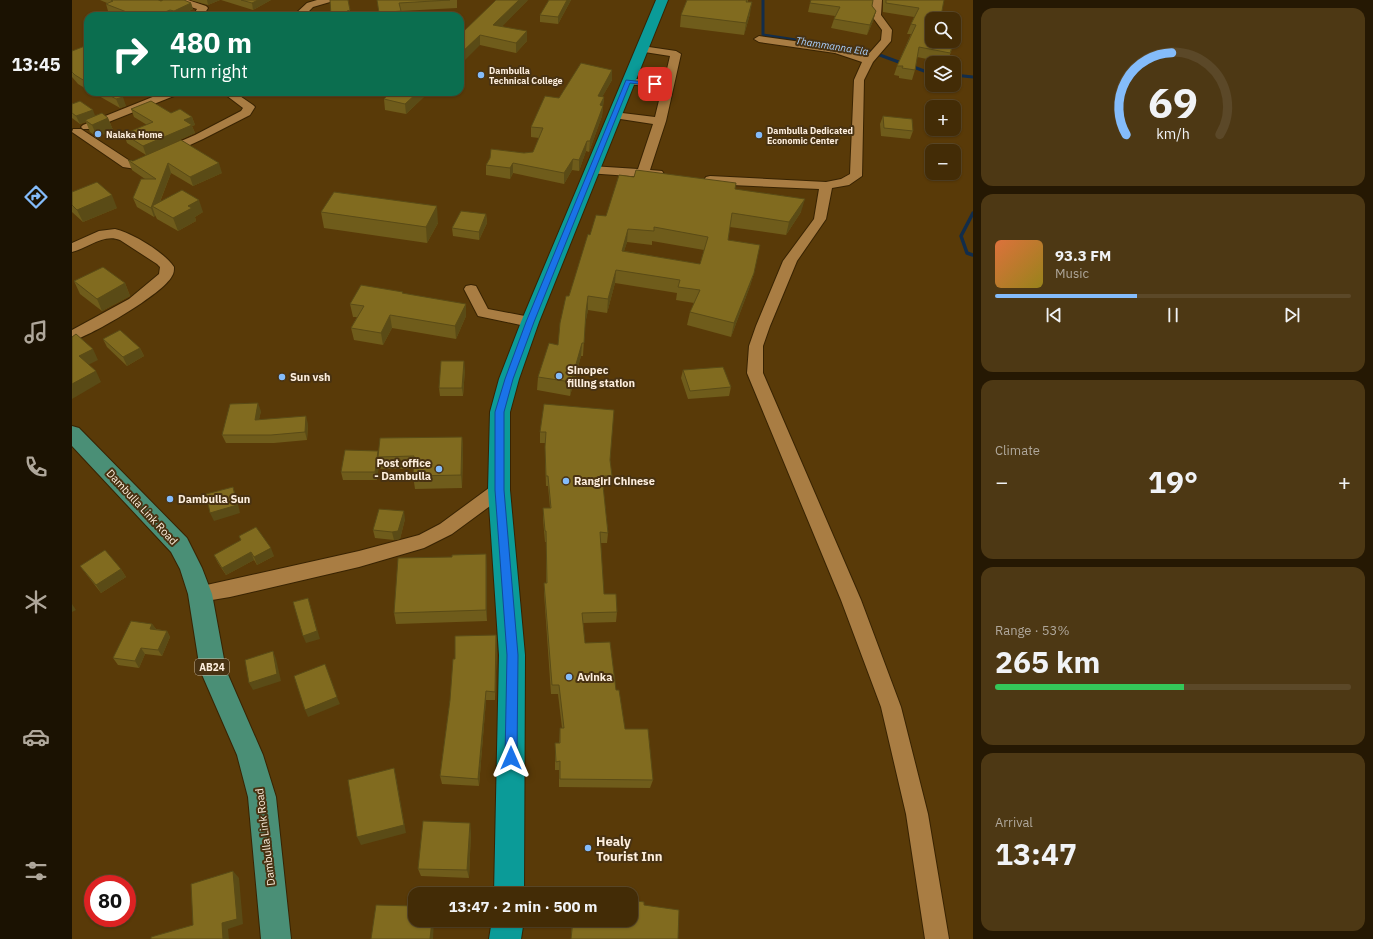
<!DOCTYPE html>
<html lang="en">
<head>
<meta charset="utf-8">
<style>
  body { margin:0; font-family:"IBM Plex Sans",sans-serif; background:#4d3814; color:#f1f3f6; height:100vh; display:flex; flex-direction:column; font-size:15px; white-space:nowrap }
  * { box-sizing:border-box; margin:0 }
  p { font-size:13px; color:#afa79b }
  .icon { flex:none; width:22px; height:22px; fill:none; stroke:currentColor; stroke-width:2; stroke-linecap:round; stroke-linejoin:round }
  .map { position:relative; flex:1; overflow:hidden }
  .panel { display:flex; flex-direction:column; gap:8px; padding:8px; background:#251803; width:400px }
  .panel>* { flex:none }
  .banner { position:absolute; left:12px; top:12px; width:380px; height:84px; border-radius:12px; box-shadow:0 1px 3px #0004,0 0 0 1px #5b4828; background:#0b6e4f; color:#fff; overflow:hidden }
  .tools { position:absolute; left:853px; top:12px; display:grid; gap:8px }
  .tools a { display:grid; place-items:center; width:36px; height:36px; border-radius:8px; background:#432c06; box-shadow:0 1px 3px #0004,0 0 0 1px #5b4828; font-size:20px }
  .speed { position:absolute; left:12px; top:875px; display:flex; gap:8px; font-size:20px; font-weight:700; text-align:center }
  .speed>* { display:grid; place-content:center; width:52px; height:52px; border-radius:50%; background:#432c06; box-shadow:0 1px 3px #0004,0 0 0 1px #5b4828; line-height:1 }
  .speed .limit { border:6px solid #d22; background:#fff; color:#111 }
  .pin { position:absolute; display:grid; place-items:center; width:34px; height:34px; color:#fff; margin:-17px; border-radius:8px; box-shadow:0 2px 6px #0006 }
  .me { position:absolute; width:44px; margin:-22px; rotate:0deg; stroke-linejoin:round; filter:drop-shadow(0 0 3px #0008) }
  .turn { display:flex; align-items:center; gap:14px; height:84px; padding:0 20px; font-size:18px }
  .turn .icon { width:52px; height:52px; stroke-width:2.5 }
  .turn b { display:block; font-size:28px; line-height:34px }
  .big { font-size:30px; font-weight:700; line-height:1.1 }
  .panel .card { flex:1; display:flex; flex-direction:column; justify-content:center; gap:6px; min-width:0; padding:0 14px; border-radius:12px; background:#4d3814 }
  .panel .dial { align-items:center; gap:0 }
  .dial svg { height:104px; overflow:visible; fill:none; stroke:#5b4828; stroke-width:7; stroke-linecap:round; text-anchor:middle }
  .dial text { fill:#f1f3f6; stroke:none }
  .song { display:flex; align-items:center; gap:12px }
  .cover { width:48px; height:48px; border-radius:6px; background:linear-gradient(135deg,hsl(20 70% 55%),hsl(50 70% 35%)) }
  .played { height:4px; border-radius:2px; background:linear-gradient(90deg,#84bcfb 40%,#5b4828 40%) }
  .keys { display:flex; justify-content:space-around; direction:ltr }
  .heat { display:flex; justify-content:space-between; align-items:center; font-size:22px; direction:ltr }
  .charge { height:6px; border-radius:3px; background:linear-gradient(90deg,#34c759 53%,#5b4828 0) }
  .trip { position:absolute; left:336px; top:887px; width:230px; height:40px; border-radius:12px; background:#432c06; box-shadow:0 1px 3px #0004,0 0 0 1px #5b4828; font-weight:700; line-height:40px; text-align:center }
  main { display:flex; flex:1; min-height:0 }
  .menu { display:flex; flex-direction:column; width:72px; justify-content:space-around; align-items:center; background:#1b1202; color:#afa79b }
  .menu .icon { width:28px; height:28px }
  .menu .current { color:#84bcfb }
  .menu b { font-size:18px; color:#f1f3f6 }
  .map>svg:first-child { display:block }
</style>
</head>
<body>
<main>
<nav class="menu">
<b>13:45</b>
<svg class="icon current" aria-label="directions" viewBox="0 0 24 24"><path d="M12 3l9 9-9 9-9-9zM9 14v-3h6M13 9l2 2-2 2"/></svg>
<svg class="icon" aria-label="music" viewBox="0 0 24 24"><path d="M9 18V5l10-2v13"/><circle cx="6" cy="18" r="3"/><circle cx="16" cy="16" r="3"/></svg>
<svg class="icon" aria-label="phone" viewBox="0 0 24 24"><path d="M5 4h4l2 5-3 2q2 4 5 5l2-3 5 2v4C11 20 4 13 5 4z"/></svg>
<svg class="icon" aria-label="climate" viewBox="0 0 24 24"><path d="M12 3v18M4 7l16 10M4 17L20 7"/></svg>
<svg class="icon" aria-label="car" viewBox="0 0 24 24"><path d="M5 17H2v-5l4-1 3-4h7l3 4 3 1v5h-3M9 17h6M6 11h13"/><circle cx="7" cy="17" r="2"/><circle cx="17" cy="17" r="2"/></svg>
<svg class="icon" aria-label="filters" viewBox="0 0 24 24"><path d="M4 7h16M4 17h16"/><circle cx="9" cy="7" r="2"/><circle cx="15" cy="17" r="2"/></svg>
</nav>
<div class="map">
<svg width="901" height="939" viewBox="0 0 901 939">
  <rect width="100%" height="100%" fill="#593a08"/>
  <g fill="none" stroke-linecap="round" stroke-linejoin="round">
    <g stroke="#122d4b" stroke-width="3">
      <path d="M691,0V35L797,51L832,64"/>
      <path d="M839,66L860,74"/>
      <path d="M882,75L901,77"/>
    </g>
    <path stroke="#122d4b" stroke-width="3.5" d="M901,213L889,236L895,253L901,255"/>
    <g stroke="#382302" stroke-width="2">
      <g id="minor">
        <path d="M102,0H116L134,6L136,8L131,16H121L125,9L104,2Z"/>
        <path d="M245,0H260L258,2L241,7L232,16H221L235,3Z"/>
        <path d="M800,0H810L809,15L820,30L819,41L801,62L792,80L790,176L777,185L760,188L754,219L725,261L698,326L691,346V373L789,600L829,707L856,814L877,939H853L834,814L809,707L769,600L675,373L677,346L684,326L711,261L742,219L747,189L638,184L634,183L632,180L634,177L638,176L754,182L769,179L778,174L782,80L790,62L763,53L687,42L682,39L687,36L765,47L794,57L809,40L810,30L799,15Z"/>
        <path d="M570,46L604,51L609,54L594,121L578,170L590,171L592,174L590,177L586,178L515,173L513,170L515,167L519,166L566,169L581,124L542,118L536,115L542,112L583,117L590,88L556,84L551,81L556,78L592,82L598,56L566,51L565,49Z"/>
        <path d="M93,92H108L107,94L19,129H11L9,127L11,125Z"/>
        <path d="M150,92H162L181,105L183,107L178,115L131,139L68,168L64,169L51,167L0,132L1,129H9L58,161H63L123,135L169,111L171,108Z"/>
        <path d="M43,229C60,233 92,252 102,267C102,270 102,273 100,276C91,294 20,335 0,341V330L57,299L87,274L88,267L85,264L48,240C32,233 16,248 0,252V243L27,231Z"/>
        <path d="M399,285L404,286L416,309L458,317L463,319L465,322L463,325L458,327L406,316L392,289L394,286Z"/>
        <path d="M427,483L433,485L436,490L433,495L380,534L352,548L287,567L158,597L128,602L121,600L118,594L121,588L287,551L347,535L368,524L421,485Z"/>
      </g>
    </g>
    <g stroke="#382302" stroke-width="2">
      <path id="major" d="M0,426L7,428L115,538L130,568L140,594L154,670L191,755L204,797L219,939H189L176,797L165,755L128,670L116,594L108,569L99,552L0,446Z"/>
    </g>
    <g stroke="#382302" stroke-width="2">
      <g id="highway">
        <path d="M584,0H596L467,322L447,379L438,412V490L453,655L452,894H422L427,655L416,490L418,412L427,379L449,322Z"/>
        <path d="M420,920H452L449,939H417Z"/>
      </g>
    </g>
    <use href="#minor" fill="#a97d43" fill-rule="evenodd"/>
    <use href="#major" fill="#4a8f76" fill-rule="evenodd"/>
    <use href="#highway" fill="#0b9b98" fill-rule="evenodd"/>
  </g>
  <g fill="#6f5c1b" fill-rule="evenodd">
    <path d="M28,0H86L89,1L119,3L121,9L107,16H50L36,11L34,4L35,3Z"/>
    <path d="M118,0H148L136,5Z"/>
    <path d="M149,0H199L181,10Z"/>
    <path d="M276,0L279,16H259L260,15Z"/>
    <path d="M305,0H385V8L329,11V16H308Z"/>
    <path d="M456,0L430,26L455,41L444,53L408,45L392,31Z"/>
    <path d="M477,0H499L486,24L468,22V15Z"/>
    <path d="M615,0H676V2L678,14L672,35L608,27L609,15Z"/>
    <path d="M811,0H872L868,19H860V41L887,29L875,63L845,57L843,70L840,80L827,78V76L822,75L825,66L839,34H835L839,24L842,17L811,12Z"/>
    <path d="M738,3L800,6L804,11L801,21L795,35L759,28L763,16L736,12Z"/>
    <path d="M16,49V90L6,84L0,77V51Z"/>
    <path d="M540,70V80L530,97H532L530,116L517,152L514,151L507,171L500,170L492,184L441,173L438,179L414,175V165L452,153L461,152L467,138L459,137V127L487,98Z"/>
    <path d="M20,92H46L54,106L48,108Z"/>
    <path d="M357,92L334,114L313,110L312,99Z"/>
    <path d="M0,104L23,116L36,118L41,130L25,137L18,132L14,122L8,124L0,118Z"/>
    <path d="M59,109L99,113L120,117L123,125L120,126L123,133L74,155L55,143L52,134L75,125L62,117Z"/>
    <path d="M811,116L841,131L838,139L809,136L808,124Z"/>
    <path d="M109,140L150,173L121,186L99,173L88,202L131,212L123,217L124,221L106,231L85,219L83,215L82,217L65,207L61,198L73,179L60,170L56,160L61,161Z"/>
    <path d="M663,189L729,212L714,235L658,227L656,240L682,273L678,286L659,337L615,325L618,312L622,303L604,300L605,293L543,283L535,313L516,310L513,324L511,356H509L498,396L465,390L466,377L486,345L497,296L518,235L534,216ZM580,241L632,250L628,264L552,251L555,242L580,245Z"/>
    <path d="M0,192L45,208L11,222L0,212Z"/>
    <path d="M249,212L366,223L355,243L252,228Z"/>
    <path d="M414,214L415,223L407,240L381,236L380,228Z"/>
    <path d="M2,281L53,283L58,296L30,311L8,294Z"/>
    <path d="M331,292V294L394,316L384,339L320,328L311,345L282,340L279,328L285,317H281L278,304Z"/>
    <path d="M31,339L68,348L72,356L55,366L35,347Z"/>
    <path d="M393,369L391,396H368L367,388Z"/>
    <path d="M611,370L659,387L657,396L616,399L609,378Z"/>
    <path d="M472,404L538,460L540,476L538,486H531L536,533L535,543H528L532,594L545,612L544,622L511,623L513,643L544,690L553,729L581,780L578,788L487,787V770H483V743H487L488,728H490L486,694H479L472,593V583H474V542H473L471,519V508H478L476,486H474L473,457V443H468V432Z"/>
    <path d="M189,411L187,419L236,424L235,440L202,443H154L150,435Z"/>
    <path d="M390,437L391,449L390,488L343,489L341,476L342,469H308L307,464L305,480H271L269,472L306,451Z"/>
    <path d="M333,519L328,539L322,540L303,538L301,530Z"/>
    <path d="M167,536L202,556L185,565L182,560L154,575L146,563L142,555L169,541Z"/>
    <path d="M414,554L415,621L324,624L322,613L380,557Z"/>
    <path d="M8,566L49,569L54,577L29,593Z"/>
    <path d="M80,624L84,629L95,631L98,637L90,656L73,654L67,668L46,665L41,658Z"/>
    <path d="M424,635L425,645L423,700H414L407,786L370,784L368,776L378,700L383,659Z"/>
    <path d="M399,831L397,878L349,876L346,869Z"/>
    <path d="M572,905L606,939H499L500,920H559Z"/>
  </g>
  <g fill="#5a4b16">
    <path d="M135,0H148L136,5Z"/>
    <path d="M186,0H199L181,10L180,3Z"/>
    <path d="M447,0H456L422,35L421,25Z"/>
    <path d="M495,0H499L486,24V17Z"/>
    <path d="M680,2L678,14L672,35L674,23Z"/>
    <path d="M119,3L121,9L107,16H103L102,11Z"/>
    <path d="M98,10L100,16H83Z"/>
    <path d="M275,11L276,16H273Z"/>
    <path d="M329,11V16H308L307,13Z"/>
    <path d="M804,11L801,21L795,35L798,25Z"/>
    <path d="M455,31V41L444,53V43Z"/>
    <path d="M408,35V45L388,65V54Z"/>
    <path d="M540,70V80L525,106L526,96Z"/>
    <path d="M346,92H357L334,114L333,104Z"/>
    <path d="M51,97L54,106L48,108L44,99Z"/>
    <path d="M532,97L530,116L517,152L518,141L528,105Z"/>
    <path d="M21,110L24,118L13,120L14,122L8,124L4,116Z"/>
    <path d="M120,117L123,125L120,126L123,133L74,155L71,146L112,120Z"/>
    <path d="M36,118L41,130L25,137L20,125Z"/>
    <path d="M515,141L514,151L507,171V160Z"/>
    <path d="M501,159L500,170L492,184V173Z"/>
    <path d="M96,163L99,173L85,209L80,206L83,215L82,217L79,208Z"/>
    <path d="M147,163L150,173L121,186L118,177Z"/>
    <path d="M441,163V173L438,179V168Z"/>
    <path d="M40,195L45,208L11,222L5,210Z"/>
    <path d="M733,199L729,212L714,235L717,222Z"/>
    <path d="M127,200L131,212L123,217L124,221L106,231L101,218L116,206Z"/>
    <path d="M365,206L366,223L355,243L354,227Z"/>
    <path d="M414,214L415,223L407,240V232Z"/>
    <path d="M556,229L555,242L548,264L550,251Z"/>
    <path d="M544,270L543,283L535,313L536,299Z"/>
    <path d="M682,273L678,286L659,337L662,323Z"/>
    <path d="M53,283L58,296L30,311L25,299Z"/>
    <path d="M516,296V310L513,325L514,311Z"/>
    <path d="M394,304V316L384,339L383,326Z"/>
    <path d="M318,315L320,328L311,345L309,333Z"/>
    <path d="M510,343L509,356L498,396L499,382Z"/>
    <path d="M68,348L72,356L55,366L51,357Z"/>
    <path d="M21,349L26,360L12,367L7,356Z"/>
    <path d="M392,361L393,369L391,396L390,388Z"/>
    <path d="M24,371L29,382L0,399V384Z"/>
    <path d="M186,403L189,411L185,428L183,420Z"/>
    <path d="M234,416L236,424L235,440L233,432Z"/>
    <path d="M390,437L391,449L390,488L389,475Z"/>
    <path d="M306,451V457L307,464L305,480L303,472Z"/>
    <path d="M161,487L164,495L168,513L142,521L138,513Z"/>
    <path d="M332,511L333,519L328,539L322,540L320,532Z"/>
    <path d="M199,548L202,556L185,565L182,557Z"/>
    <path d="M179,552L182,560L154,575L150,568Z"/>
    <path d="M414,554L415,566V621L414,610Z"/>
    <path d="M49,569L54,577L29,593L24,585Z"/>
    <path d="M236,598L248,639L234,643L231,636Z"/>
    <path d="M0,604L4,610L0,612Z"/>
    <path d="M80,624L85,630L78,629Z"/>
    <path d="M95,631L98,637L90,656L86,650Z"/>
    <path d="M424,635L425,645L423,700V692Z"/>
    <path d="M69,648L73,654L67,668L63,661Z"/>
    <path d="M201,651L204,659L209,681L181,690L177,683Z"/>
    <path d="M414,691V700L407,786L406,779Z"/>
    <path d="M265,697L268,704L236,717L233,710Z"/>
    <path d="M322,768L324,777L334,833L289,845L285,837Z"/>
    <path d="M398,823L399,831L397,878L395,870Z"/>
    <path d="M161,871L167,878L171,924L156,929L157,939H151L150,923Z"/>
    <path d="M360,920H362L361,939H358Z"/>
  </g>
  <g fill="#816b1f" stroke="#5a4b16" fill-rule="evenodd">
    <path d="M39,0H86L89,1L91,0H112L119,3L102,11L98,10L83,16H65L34,4L41,1Z"/>
    <path d="M169,0H186L180,3Z"/>
    <path d="M258,0H276L278,10L275,11L273,16H259Z"/>
    <path d="M305,0H378L327,3L329,11L307,13Z"/>
    <path d="M424,0H447L421,25L455,31L444,43L408,35L388,54V32L392,28V31Z"/>
    <path d="M477,0H495L486,17L468,15Z"/>
    <path d="M615,0H675L674,2H680L674,23L609,15Z"/>
    <path d="M739,0H801L800,6L804,11L798,25L762,19L768,7L738,3Z"/>
    <path d="M814,0H872L869,16L867,19H860V41H882V28L887,29L878,53L847,47L843,70L830,68L831,66H825L844,25L839,24L847,8L814,3Z"/>
    <path d="M13,46L16,49V61H14L16,63V83L3,75L0,72V51Z"/>
    <path d="M509,63L540,70L526,96L532,97L528,105L531,106L518,141H515L507,160L501,159L492,173L441,163L438,168L414,165L418,158L419,149L452,153L461,152L471,128L459,127L473,96L487,98Z"/>
    <path d="M32,92H46L51,97L44,99Z"/>
    <path d="M319,92H346L333,104L312,99Z"/>
    <path d="M8,101L21,110L4,116L0,113V104Z"/>
    <path d="M79,101L99,113L108,109L120,117L112,120L120,125L71,146L52,134L81,122L59,109Z"/>
    <path d="M30,113L36,118L20,125L13,120Z"/>
    <path d="M811,116L840,119L841,131L812,128Z"/>
    <path d="M109,140L147,163L118,177L96,163L79,208L61,198L69,179H84L56,160L61,161Z"/>
    <path d="M564,170L664,183L663,189L733,199L717,222L660,213L656,240L688,245L682,273L662,323L618,312L628,290L606,287L608,280L544,270L536,299L516,296L514,311L512,343H510L499,382L466,377L477,343L486,345L488,323L494,296H497L516,234L518,235L524,215L534,216L547,175L562,177ZM582,227L636,237L628,264L550,251L556,229L582,231Z"/>
    <path d="M25,182L40,195L5,210L0,205V192Z"/>
    <path d="M110,190L127,200L116,206L120,208L101,218L80,206Z"/>
    <path d="M262,192L365,206L354,227L249,212Z"/>
    <path d="M389,211L414,214L407,232L380,228Z"/>
    <path d="M31,267L53,283L25,299L2,281Z"/>
    <path d="M289,285L331,292L330,293L394,304L383,326L318,315L309,333L279,328L292,306L278,304Z"/>
    <path d="M48,330L68,348L51,357L31,339Z"/>
    <path d="M4,334L21,349L7,356L24,371L0,384V337Z"/>
    <path d="M369,361H392L390,388H367Z"/>
    <path d="M651,367L659,387L618,391L611,370Z"/>
    <path d="M186,403L183,420L234,416L233,432L199,435H150L158,404Z"/>
    <path d="M472,404L542,410L538,460L540,476H530L536,533L528,532L532,594H544L545,612L510,613L513,643L538,642L544,690H547L553,729H576L581,780L488,779V761L484,762L483,743H488V728H492L487,685H480L472,583H475L474,531H473L471,508H479L476,476H474L473,447L474,432H468Z"/>
    <path d="M390,437L389,475L341,476L342,456L306,457L308,438Z"/>
    <path d="M273,450L306,451L303,472H269Z"/>
    <path d="M161,487L165,505L138,513L134,494Z"/>
    <path d="M307,509L332,511L326,531L320,532L301,530Z"/>
    <path d="M184,527L199,548L182,557L179,552L150,568L142,555L169,540L167,536Z"/>
    <path d="M33,550L49,569L24,585L8,566Z"/>
    <path d="M414,554V610L322,613L326,558L380,557V555Z"/>
    <path d="M236,598L245,631L231,636L221,602Z"/>
    <path d="M59,621L80,624L78,629L95,631L86,650L69,648L63,661L41,658Z"/>
    <path d="M424,635L423,692L414,691L406,779L368,776L378,700L381,659H383V636Z"/>
    <path d="M201,651L205,674L177,683L173,660Z"/>
    <path d="M253,664L265,697L233,710L222,676Z"/>
    <path d="M322,768L332,825L285,837L276,780Z"/>
    <path d="M351,821L398,823L395,870L346,869Z"/>
    <path d="M161,871L165,919L150,923L151,939H79V937L121,925L119,884Z"/>
    <path d="M559,900L572,902V905L607,910L606,939H499L501,920H559Z"/>
    <path d="M304,905L343,906V920H360L358,939H299Z"/>
  </g>
  <path fill="#1a73e8" stroke="#114b97" d="M554,80L583,83L586,84L583,86L558,83L462,322L441,379L432,412V490L446,655L445,758L443,762L439,764L435,762L433,758L435,655L423,490V412L433,379L454,322Z"/>
  <g fill="#84bcfb" stroke="#483212" stroke-width="1.5">
    <circle cx="409" cy="75" r="4"/>
    <circle cx="26" cy="134" r="4"/>
    <circle cx="687" cy="135" r="4"/>
    <circle cx="487" cy="376" r="4"/>
    <circle cx="210" cy="377" r="4"/>
    <circle cx="367" cy="469" r="4"/>
    <circle cx="494" cy="481" r="4"/>
    <circle cx="98" cy="499" r="4"/>
    <circle cx="497" cy="677" r="4"/>
    <circle cx="516" cy="848" r="4"/>
  </g>
  <g text-anchor="middle" dominant-baseline="central" stroke-width="4" stroke-linejoin="round" paint-order="stroke">
    <g font-size="9" font-weight="bold" fill="#fdeedd" stroke="#483212" text-anchor="start">
      <text x="417" y="70">Dambulla<tspan x="417" dy="10">Technical College</tspan></text>
      <text x="695" y="130">Dambulla Dedicated<tspan x="695" dy="10">Economic Center</tspan></text>
      <text x="34" y="134">Nalaka Home</text>
    </g>
    <g font-size="10" font-style="italic" fill="#aad1ff" stroke="#483212">
      <text transform="translate(760 46) rotate(9)">Thammanna Ela</text>
    </g>
    <rect fill="#483212" stroke="#c7b6a0" stroke-width="1" x="123" y="659" width="34" height="16" rx="3"/>
    <g font-size="10" font-weight="bold" fill="#fdeedd">
      <text x="140" y="667">AB24</text>
    </g>
    <g font-size="11" font-weight="bold" fill="#fdeedd" stroke="#483212" text-anchor="start">
      <text x="495" y="370">Sinopec<tspan x="495" dy="13">filling station</tspan></text>
      <text x="218" y="377">Sun vsh</text>
      <text x="359" y="463" text-anchor="end">Post office<tspan x="359" dy="13">- Dambulla</tspan></text>
      <text x="502" y="481">Rangiri Chinese</text>
      <text x="106" y="499">Dambulla Sun</text>
      <text x="505" y="677">Avinka</text>
    </g>
    <g font-size="11" fill="#fdeedd" stroke="#483212">
      <text transform="translate(70 507) rotate(47)">Dambulla Link Road</text>
      <text transform="translate(193 837) rotate(-97)">Dambulla Link Road</text>
    </g>
    <g font-size="13" font-weight="bold" fill="#fdeedd" stroke="#483212" text-anchor="start">
      <text x="524" y="841">Healy<tspan x="524" dy="15">Tourist Inn</tspan></text>
    </g>
  </g>
</svg>
<div class="tools">
<a><svg class="icon" aria-label="search" viewBox="0 0 24 24"><circle cx="10" cy="10" r="6"/><path d="M15 15l6 6"/></svg></a>
<a><svg class="icon" aria-label="layers" viewBox="0 0 24 24"><path d="M12 4l9 5-9 5-9-5zM3 14l9 5 9-5"/></svg></a>
<a>+</a>
<a>−</a>
</div>
<div class="speed"><div class="limit">80</div></div>
<div class="pin" style="left:583px;top:84px;background:#d93025"><svg class="icon" aria-label="arrive" viewBox="0 0 24 24"><path d="M6 21V4h12l-3 4 3 4H6"/></svg></div>
<svg class="me" style="left:439px;top:758px" viewBox="-20 -20 40 40"><path d="M0-17L14 15 0 8-14 15z" fill="#1a73e8" stroke="#fff" stroke-width="4"/></svg>
<div class="trip">13:47 · 2 min · 500 m</div>
<div class="banner">
<div class="turn"><svg class="icon" aria-label="right" viewBox="0 0 24 24"><path d="M7 20v-9h11M14 6l5 5-5 5"/></svg><div><b>480 m</b>Turn right</div></div>
</div>
</div>
<section class="panel">
<div class="card dial"><svg viewBox="0 0 100 80">
<path d="M14 69A42 42 0 1 1 86 69"/>
<path d="M14 69A42 42 0 0 1 49 6" stroke="#84bcfb"/>
<text x="50" y="56" font-size="32" font-weight="700">69</text>
<text x="50" y="72" font-size="11">km/h</text>
</svg></div>
<div class="card">
<div class="song"><i class="cover"></i><div><b>93.3 FM</b><p>Music</p></div></div>
<div class="played"></div>
<div class="keys"><svg class="icon" aria-label="previous" viewBox="0 0 24 24"><path d="M18 5L8 12l10 7zM5 5v14"/></svg><svg class="icon" aria-label="pause" viewBox="0 0 24 24"><path d="M8 5v14M16 5v14"/></svg><svg class="icon" aria-label="next" viewBox="0 0 24 24"><path d="M6 5l10 7-10 7zM19 5v14"/></svg></div>
</div>
<div class="card"><p>Climate</p>
<div class="heat"><a>−</a><b class="big">19°</b><a>+</a></div>
</div>
<div class="card"><p>Range · 53%</p><b class="big">265 km</b><div class="charge"></div></div>
<div class="card"><p>Arrival</p><b class="big">13:47</b></div>
</section>
</main>
</body>
</html>
